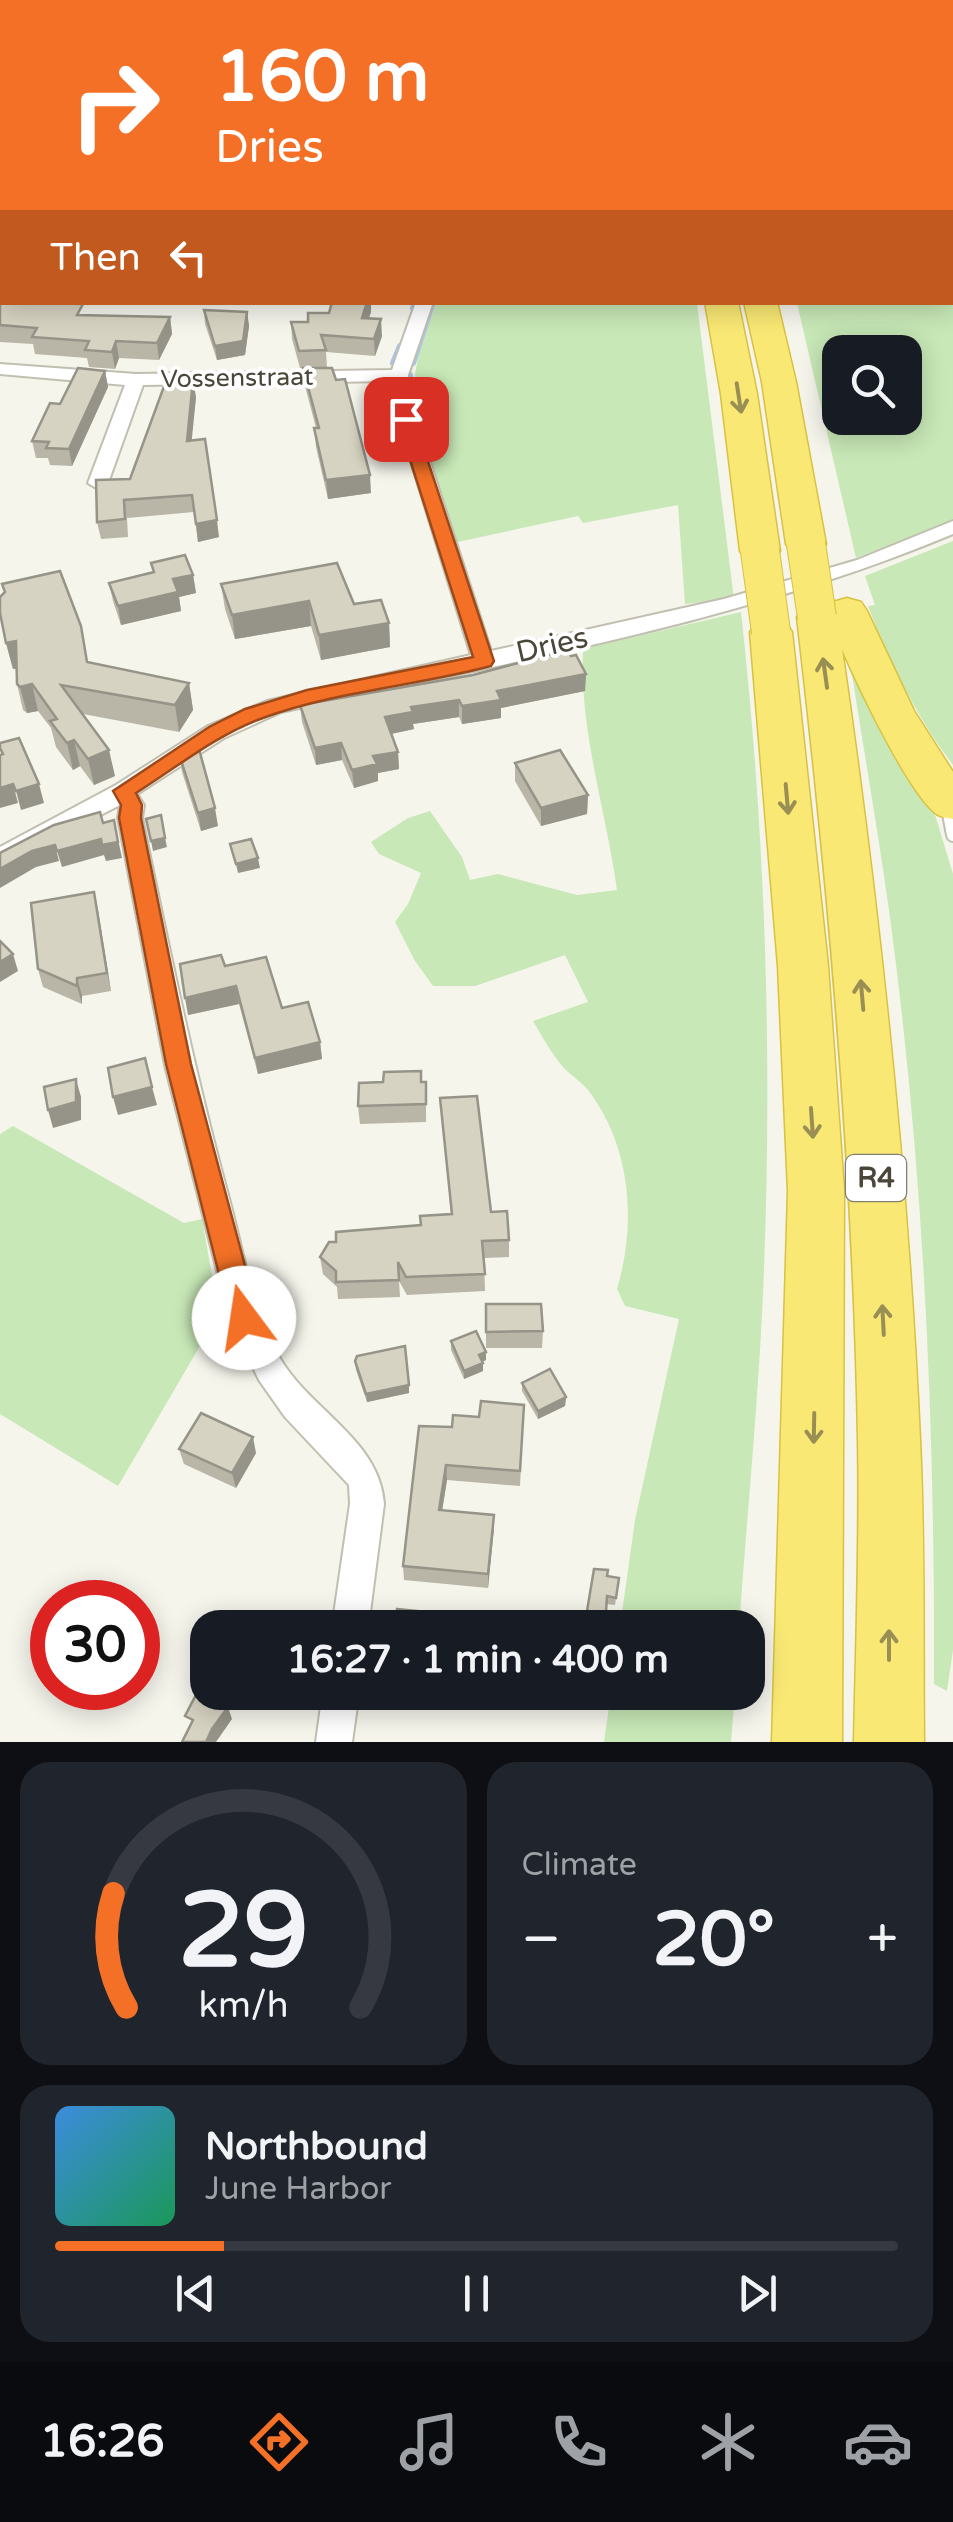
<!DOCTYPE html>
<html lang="en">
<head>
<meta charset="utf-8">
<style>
  body { margin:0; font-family:"Varela Round",sans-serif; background:#20242c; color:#f1f3f6; height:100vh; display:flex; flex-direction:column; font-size:38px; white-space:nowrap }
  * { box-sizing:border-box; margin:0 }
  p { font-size:32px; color:#9ea1a6 }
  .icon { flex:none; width:55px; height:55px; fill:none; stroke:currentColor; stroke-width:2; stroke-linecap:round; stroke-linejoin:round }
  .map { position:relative; height:1742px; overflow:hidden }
  .side { display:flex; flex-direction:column; gap:20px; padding:20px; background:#0d0f14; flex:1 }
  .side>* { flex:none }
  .banner { position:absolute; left:0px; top:0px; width:955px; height:305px; box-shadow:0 5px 25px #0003; background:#f37026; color:#fff; overflow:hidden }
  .controls { position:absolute; left:822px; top:335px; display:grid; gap:20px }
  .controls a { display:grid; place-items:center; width:100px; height:100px; border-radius:20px; background:#171b24; box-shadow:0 5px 25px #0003; font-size:50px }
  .speed { position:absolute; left:30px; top:1580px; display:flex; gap:20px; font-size:50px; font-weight:700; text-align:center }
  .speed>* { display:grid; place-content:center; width:130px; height:130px; border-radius:50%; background:#171b24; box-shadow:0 5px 25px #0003; line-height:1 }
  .speed .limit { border:15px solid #d22; background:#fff; color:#111 }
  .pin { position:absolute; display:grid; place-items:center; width:85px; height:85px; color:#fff; margin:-42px; border-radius:20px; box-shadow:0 5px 15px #0006 }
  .me { position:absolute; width:110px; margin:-55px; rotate:346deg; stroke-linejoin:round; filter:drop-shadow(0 0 8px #0008) }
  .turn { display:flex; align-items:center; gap:35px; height:210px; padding:0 50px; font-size:45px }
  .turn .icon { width:130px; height:130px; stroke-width:2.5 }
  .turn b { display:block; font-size:70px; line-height:85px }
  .then { display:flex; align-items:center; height:95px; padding:0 50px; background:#0003; gap:20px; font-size:38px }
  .big { font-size:75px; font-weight:800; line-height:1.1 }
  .side .tile { flex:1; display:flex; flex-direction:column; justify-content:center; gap:15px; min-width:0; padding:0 35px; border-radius:30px; background:#20242c }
  .side .dial { align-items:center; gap:0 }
  .dial svg { height:260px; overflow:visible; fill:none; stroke:#363941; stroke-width:7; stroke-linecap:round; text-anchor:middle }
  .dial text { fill:#f1f3f6; stroke:none }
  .song { display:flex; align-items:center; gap:30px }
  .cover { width:120px; height:120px; border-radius:15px; background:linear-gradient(135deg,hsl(210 70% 55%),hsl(150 70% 35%)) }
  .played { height:10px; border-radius:5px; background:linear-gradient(90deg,#f37026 20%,#363941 20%) }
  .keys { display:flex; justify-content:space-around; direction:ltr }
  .heat { display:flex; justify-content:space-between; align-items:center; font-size:55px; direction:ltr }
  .side .tiles { flex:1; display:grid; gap:20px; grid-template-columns:1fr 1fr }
  .tile:last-child { grid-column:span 2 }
  .trip { position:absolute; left:190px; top:1610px; width:575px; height:100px; border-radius:30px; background:#171b24; box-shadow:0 5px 25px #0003; font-weight:800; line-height:100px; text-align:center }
  .dock { display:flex; height:160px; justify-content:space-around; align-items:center; background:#090b0e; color:#9ea1a6 }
  .dock .icon { width:70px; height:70px }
  .dock .on { color:#f37026 }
  .dock b { font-size:45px; color:#f1f3f6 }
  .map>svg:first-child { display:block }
</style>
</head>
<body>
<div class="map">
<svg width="953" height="1742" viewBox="0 0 953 1742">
  <rect width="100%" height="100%" fill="#f5f5ec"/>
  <g fill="#c8e8b7" fill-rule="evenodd">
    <path d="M953,98V521L856,558L797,303L952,302ZM840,352H905V418H840Z"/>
    <path d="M436,303H697L734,599L685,604L678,505L583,523L578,516L453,543L412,394L418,356Z"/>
    <path d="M953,541V765C917,718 889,662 868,606L875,605L865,576Z"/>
    <path d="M741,612C766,838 773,1066 763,1294C758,1405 747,1517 739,1627H620L635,1520L679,1319L625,1306L617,1289C636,1225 632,1151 591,1094C584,1083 571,1076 563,1067C551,1053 542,1036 533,1021L588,1002L565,955L475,986H433L415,961L395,922L408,904L421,873L379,854L371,842L408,818L430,811L462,857L470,880L498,874L577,895L617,890C606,810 579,730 583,649Z"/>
    <path d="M849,655L926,785L953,874V1650L947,1691L934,1684C935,1426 924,1167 889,910C877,825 862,740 849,655Z"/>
    <path d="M13,1126L184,1223L202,1219L213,1281L214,1322L118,1486L0,1414V1134Z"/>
    <path d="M611,1693H735L731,1742H604Z"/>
  </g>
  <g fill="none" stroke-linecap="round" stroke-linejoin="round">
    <g stroke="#acc5ef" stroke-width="6">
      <path d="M413,308L415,302"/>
      <path d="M393,363L400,346"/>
      <path d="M413,363L433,302"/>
      <path d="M410,375L417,424"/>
    </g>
    <g stroke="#c1bfaf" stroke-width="16">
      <path id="service" d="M947,803L953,835"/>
    </g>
    <g stroke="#c1bfaf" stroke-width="4">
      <g id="minor">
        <path d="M561,0H575L576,2H563Z"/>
        <path d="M818,0H841L843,2H820Z"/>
        <rect x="952" y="26" width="1" height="8"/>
        <path d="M416,302H433L408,375L409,397L491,651L724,599L857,560L953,521V534C738,624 507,662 281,712L224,738L137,794L144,805L142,818C169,947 195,1075 230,1202C244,1255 253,1313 281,1360C312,1411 380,1441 384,1504L368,1628H332L350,1504L349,1485L285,1417L259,1380L229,1318L165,1065L118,818L120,805L0,867V847L116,785L208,726L267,701L471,655L391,397L390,381L143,385L108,483L98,489L88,483L125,385L0,374V364L136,374L392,370Z"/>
        <path d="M323,1692H359L352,1742H316Z"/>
      </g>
    </g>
    <g stroke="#d9c143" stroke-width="3">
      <g id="motorway">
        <path d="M640,0H666L667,2H642Z"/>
        <path d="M705,302H738L757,394L780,551L774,559L760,563L746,559L740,551L721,394Z"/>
        <path d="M744,302H777L796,382L826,544L820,552L806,556L792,552L786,544L762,382Z"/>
        <path d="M847,598L861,602L867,611L914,711L953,772V819C948,818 942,817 938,815C910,797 856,682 842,649C880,911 908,1175 920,1439C925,1540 923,1641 924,1742H854C856,1641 860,1540 858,1439C853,1164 829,890 797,617L803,608L817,604L829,607L833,602Z"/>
        <path d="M771,619L786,623L792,632L828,966L844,1191L842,1742H772L788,1191L778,966L750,632L756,623Z"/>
      </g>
    </g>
    <use href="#service" stroke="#fff" stroke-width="12"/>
    <use href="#minor" fill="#fff" fill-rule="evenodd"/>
    <use href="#motorway" fill="#f9e874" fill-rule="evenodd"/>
    <g stroke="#d9c143" stroke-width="40" stroke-linecap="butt">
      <g id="motorway-bridge">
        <path d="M806,544L817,617"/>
        <path d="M760,551L771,632"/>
      </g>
    </g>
    <use href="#motorway-bridge" stroke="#f9e874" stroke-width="38"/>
  </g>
  <g fill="#b9b5a7">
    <path d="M0,301L85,315L170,317L172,334L159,360L119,358L115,369L89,367L87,358L35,354L33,344L0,342Z"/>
    <path d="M204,310L247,312L249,326L245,355L217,360L205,324Z"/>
    <path d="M371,312L369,318L382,336L375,356L326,352L327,367L300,368L292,339L291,322H308Z"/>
    <path d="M303,368L336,380L371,493L328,499L316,447L314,428H316L305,386Z"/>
    <path d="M105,371L108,387L72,466L50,465L48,458H36L32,441L60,404Z"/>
    <path d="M196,397L191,440L219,537L198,542L194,512L127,518L128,537L101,539L97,522Z"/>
    <path d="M151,563L193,575L196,593L179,597L181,611L121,625L113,601L109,583L153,573Z"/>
    <path d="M2,584L88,662L189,683L193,710L179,732L83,714L115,776L94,785L80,766L73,770L56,747L51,728L38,711L27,713L23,710L17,684L16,669H13L6,643L5,593Z"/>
    <path d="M221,584L354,604L389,623L390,647L321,660L311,626L235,639L225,609Z"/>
    <path d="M586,674L585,691L501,708V718L462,724L459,717L413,724L414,729L391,734L398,752L399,769L378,773V781L354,788L342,760L316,765L302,722L300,705Z"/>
    <path d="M179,754L218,826L201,831L182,772Z"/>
    <path d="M515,763L588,795L587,814L541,826L515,781Z"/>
    <path d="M94,892L111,991L82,996V1004L43,987L38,969Z"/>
    <path d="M225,966L282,1008L320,1042L322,1059L258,1074L239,1004L188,1015Z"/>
    <path d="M421,1071L422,1082H426V1122L360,1124L358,1106L383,1082Z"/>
    <path d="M440,1098L491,1212L509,1240V1257L484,1258L485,1291L407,1295L399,1281L400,1297L338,1299L337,1287L323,1274L320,1257L421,1225L451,1214Z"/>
    <path d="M486,1304L543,1331L542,1348H486Z"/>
    <path d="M451,1341L486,1352V1360L482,1362L483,1371L464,1379L451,1350Z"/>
    <path d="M355,1361L409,1393L367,1402L356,1370Z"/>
    <path d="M522,1383L566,1397L565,1406L538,1419L522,1391Z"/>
    <path d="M524,1405L520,1486L447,1480L442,1510L494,1515L488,1588L404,1580L403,1566L452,1427L479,1417Z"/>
    <path d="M179,1449L256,1453L236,1488L184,1464Z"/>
    <path d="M607,1576L616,1598L615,1605L606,1604L585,1623Z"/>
  </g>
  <g fill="#969488">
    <path d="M367,302H371V312L363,334L362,318Z"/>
    <path d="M247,312L249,326L245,355L217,360L215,346Z"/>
    <path d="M170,317L172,334L159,360L157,343Z"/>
    <path d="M381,319L382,336L375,356L374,339Z"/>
    <path d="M116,341L119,358L115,369L112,352Z"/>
    <path d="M105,371L108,387L72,466L69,449Z"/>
    <path d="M193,380L196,397L190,458L187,441Z"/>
    <path d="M370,475L371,493L328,499L326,480Z"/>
    <path d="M217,520L219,537L198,542L196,524Z"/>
    <path d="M193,575L196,593L179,597L181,611L121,625L118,606L173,579Z"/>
    <path d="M309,601L311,626L235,639L232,615Z"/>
    <path d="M389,623L390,647L321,660L319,635Z"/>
    <path d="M16,641L23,667L13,669L6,643Z"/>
    <path d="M586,674L585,691L501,708V718L462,724V706L497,691Z"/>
    <path d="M189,683L193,710L179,732L175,705Z"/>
    <path d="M32,684L38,711L27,713L20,687Z"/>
    <path d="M459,700V717L413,724L414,729L386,735L385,717L411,707Z"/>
    <path d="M74,740L80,766L73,770L67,743Z"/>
    <path d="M341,743L342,760L316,765L315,748Z"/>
    <path d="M109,750L115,776L94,785L88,759Z"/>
    <path d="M398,752L399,769L378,773V781L354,788L352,770L373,756Z"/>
    <path d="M13,784L18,803L0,808V788Z"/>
    <path d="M39,784L44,803L21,810L16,791Z"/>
    <path d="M588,795L587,814L541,826V808Z"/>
    <path d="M215,808L218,826L201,831L198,813Z"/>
    <path d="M114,820L122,858L106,861L104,855L62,867L57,851Z"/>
    <path d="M165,838L167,847L153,851L151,841Z"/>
    <path d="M55,845L59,861L36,867L0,888V869L32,851Z"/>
    <path d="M258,858L260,868L238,873L236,864Z"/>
    <path d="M94,892L98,910L111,991L107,973Z"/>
    <path d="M13,954L18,971L0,982V962Z"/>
    <path d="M77,978L82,996V1004L77,986Z"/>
    <path d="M236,986L239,1004L188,1015L185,998Z"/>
    <path d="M320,1042L322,1059L258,1074L255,1058Z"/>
    <path d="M76,1079L81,1097V1120L53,1128L48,1110Z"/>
    <path d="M152,1087L157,1105L118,1115L113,1097Z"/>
    <path d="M486,1352V1360L479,1363V1355Z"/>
    <path d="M483,1363V1371L464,1379V1371Z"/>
    <path d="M409,1385V1393L367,1402L366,1394Z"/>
    <path d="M566,1397L565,1406L538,1419V1411Z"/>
    <path d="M253,1437L256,1453L236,1488L232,1473Z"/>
    <path d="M446,1465L447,1480L440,1524L439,1510Z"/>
    <path d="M494,1515V1529L488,1588V1574Z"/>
    <path d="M228,1707L232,1719L216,1742H206L212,1729Z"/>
  </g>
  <g fill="#d7d3c2" stroke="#969488" stroke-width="2.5">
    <path d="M0,301L83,304L77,315L170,317L157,343L116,341L112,352L85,350L89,341L32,337L37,328L0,325Z"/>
    <path d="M332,302H367L362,318L381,319L374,339L321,335L326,350L299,351L291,322H308V313H329Z"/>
    <path d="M204,310L247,312L243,341L215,346Z"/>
    <path d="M78,368L105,371L69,449L46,448L49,442L32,441L50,403L60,404Z"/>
    <path d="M303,368H332L336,380L345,379L370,475L326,480L314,428H319Z"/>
    <path d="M193,380L187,441L205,439L217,520L196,524L192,495L124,500L125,519L97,522L96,480L130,479L166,381Z"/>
    <path d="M185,555L193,575L173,579L178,592L118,606L109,583L154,572L151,563Z"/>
    <path d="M337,563L354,604L381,600L389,623L319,635L309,601L232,615L221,584Z"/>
    <path d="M60,571L81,626L87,662L189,683L175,705L61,685L109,750L88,759L74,740L67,743L50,721L57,719L32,684L20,687L17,684L16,641L6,643L0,613V597L5,592L2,584Z"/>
    <path d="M567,650L571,656L576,655L586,674L497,691L501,700L462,706L459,700L411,707L413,712L385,717L398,752L373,756L377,764L352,770L341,743L315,748L300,705L473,675Z"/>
    <path d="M19,738L39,784L16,791L13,784L0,788V755L3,754L0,748V743Z"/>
    <path d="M199,749L215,808L198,813L179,754Z"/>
    <path d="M560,750L588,795L541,808L515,763Z"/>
    <path d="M100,812L103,823L114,820L118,842L102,845L101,839L57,851L55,845L32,851L0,869V853L54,825Z"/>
    <path d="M161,815L165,838L151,841L146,819Z"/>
    <path d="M251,839L258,858L236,864L230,844Z"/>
    <path d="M94,892L107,973L77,978V986L38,969L31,903Z"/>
    <path d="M0,941L13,954L0,962Z"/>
    <path d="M221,955L225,966L266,957L282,1008L308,1002L320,1042L255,1058L236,986L185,998L180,964Z"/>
    <path d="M145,1058L152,1087L113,1097L108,1068Z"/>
    <path d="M421,1071V1082H426V1104L358,1106L359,1083L383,1082L384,1072Z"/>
    <path d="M76,1079V1102L48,1110L44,1087Z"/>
    <path d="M477,1096L491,1212L507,1211L509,1240L482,1241L485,1274L406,1277L398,1262L399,1280L336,1282V1271L320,1257L329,1242H336V1232L421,1225L420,1216L452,1214L440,1098Z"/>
    <path d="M486,1304H541L543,1331L486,1332Z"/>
    <path d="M476,1331L486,1352L479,1355L483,1363L464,1371L451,1341Z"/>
    <path d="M405,1346L409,1385L366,1394L355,1361L357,1356Z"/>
    <path d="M550,1369L566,1397L538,1411L522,1383Z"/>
    <path d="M481,1401L524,1405L520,1471L446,1465L439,1510L494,1515L488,1574L403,1566L419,1426L452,1427L453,1415L479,1417Z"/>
    <path d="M201,1413L253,1437L232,1473L179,1449Z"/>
    <path d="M594,1569L608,1570L607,1576L619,1578L616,1598L607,1596L605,1628H581V1623H585Z"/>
    <path d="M397,1609L486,1618V1628H395Z"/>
    <path d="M198,1691L228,1707L212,1729L206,1742H182L193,1720L185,1716Z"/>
  </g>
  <defs><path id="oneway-shaft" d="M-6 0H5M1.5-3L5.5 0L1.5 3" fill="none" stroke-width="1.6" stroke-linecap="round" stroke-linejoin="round" transform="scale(2.5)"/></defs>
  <g stroke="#998f54">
    <use href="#oneway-shaft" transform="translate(739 398) rotate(81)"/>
    <use href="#oneway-shaft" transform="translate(825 673) rotate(-98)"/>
    <use href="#oneway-shaft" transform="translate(787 799) rotate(85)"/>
    <use href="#oneway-shaft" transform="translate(862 995) rotate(-95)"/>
    <use href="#oneway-shaft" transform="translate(812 1123) rotate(86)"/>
    <use href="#oneway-shaft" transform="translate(883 1320) rotate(-93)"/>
    <use href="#oneway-shaft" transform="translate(814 1428) rotate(91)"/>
    <use href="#oneway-shaft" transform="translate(889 1645) rotate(-90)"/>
  </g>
  <path fill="#f37026" stroke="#9e4919" stroke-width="2.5" d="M406,414L414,419L494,661L491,666C416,686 337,691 263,718C218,734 177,767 136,793L142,805L141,818L191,1064L259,1318L254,1328L244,1331L235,1328L230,1318L166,1064L119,818L121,805L113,791L209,727L245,709L307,690L473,657L397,419Z"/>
  <g text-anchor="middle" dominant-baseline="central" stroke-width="8" stroke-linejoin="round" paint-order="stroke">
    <g font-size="25" fill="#4a473a" stroke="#fff">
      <text transform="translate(237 378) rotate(-1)">Vossenstraat</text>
    </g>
    <rect fill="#fff" stroke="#807e75" stroke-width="2.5" x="846" y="1155" width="60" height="46" rx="8"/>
    <g font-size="28" font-weight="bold" fill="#4a473a">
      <text x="876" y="1178">R4</text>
    </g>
    <g font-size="30" fill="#4a473a" stroke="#fff">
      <text transform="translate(552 645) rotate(-13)">Dries</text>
    </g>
  </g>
</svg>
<div class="controls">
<a><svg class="icon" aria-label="search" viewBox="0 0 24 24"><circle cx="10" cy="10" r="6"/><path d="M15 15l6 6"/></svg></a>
</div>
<div class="speed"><div class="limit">30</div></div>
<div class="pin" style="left:406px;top:419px;background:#d93025"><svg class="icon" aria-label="arrive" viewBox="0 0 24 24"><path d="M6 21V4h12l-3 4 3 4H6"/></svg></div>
<svg class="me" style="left:244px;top:1318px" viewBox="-20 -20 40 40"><circle r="19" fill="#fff"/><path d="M0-13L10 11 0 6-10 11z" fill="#f37026"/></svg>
<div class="trip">16:27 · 1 min · 400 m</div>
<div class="banner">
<div class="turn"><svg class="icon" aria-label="right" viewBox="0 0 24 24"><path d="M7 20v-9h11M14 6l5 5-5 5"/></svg><div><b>160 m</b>Dries</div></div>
<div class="then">Then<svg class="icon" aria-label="left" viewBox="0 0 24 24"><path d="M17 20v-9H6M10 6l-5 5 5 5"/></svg></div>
</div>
</div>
<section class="side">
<div class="tiles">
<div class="tile dial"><svg viewBox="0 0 100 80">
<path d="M14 69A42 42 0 1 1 86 69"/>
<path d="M14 69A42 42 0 0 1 10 34" stroke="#f37026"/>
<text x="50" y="56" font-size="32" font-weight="700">29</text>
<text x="50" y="72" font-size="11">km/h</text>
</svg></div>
<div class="tile"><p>Climate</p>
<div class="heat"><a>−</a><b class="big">20°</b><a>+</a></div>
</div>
<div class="tile">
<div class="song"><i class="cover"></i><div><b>Northbound</b><p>June Harbor</p></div></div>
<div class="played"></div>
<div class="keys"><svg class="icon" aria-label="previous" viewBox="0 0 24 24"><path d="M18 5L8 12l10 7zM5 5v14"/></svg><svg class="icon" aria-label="pause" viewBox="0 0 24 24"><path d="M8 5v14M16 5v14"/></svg><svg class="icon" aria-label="next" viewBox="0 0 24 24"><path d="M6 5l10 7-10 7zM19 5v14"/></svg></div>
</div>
</div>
</section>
<nav class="dock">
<b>16:26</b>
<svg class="icon on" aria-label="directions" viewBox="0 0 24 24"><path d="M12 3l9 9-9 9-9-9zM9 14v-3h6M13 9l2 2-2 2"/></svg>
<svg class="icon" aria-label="music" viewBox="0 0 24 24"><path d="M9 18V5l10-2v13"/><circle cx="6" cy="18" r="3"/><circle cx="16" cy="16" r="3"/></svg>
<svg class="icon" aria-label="phone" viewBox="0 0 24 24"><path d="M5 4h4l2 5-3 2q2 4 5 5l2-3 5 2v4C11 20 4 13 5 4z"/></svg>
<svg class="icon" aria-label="climate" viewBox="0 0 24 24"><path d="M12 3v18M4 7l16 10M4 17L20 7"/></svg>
<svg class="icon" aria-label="car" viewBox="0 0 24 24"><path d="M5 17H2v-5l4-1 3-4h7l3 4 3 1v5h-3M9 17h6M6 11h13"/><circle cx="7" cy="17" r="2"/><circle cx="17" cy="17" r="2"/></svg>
</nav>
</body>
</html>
